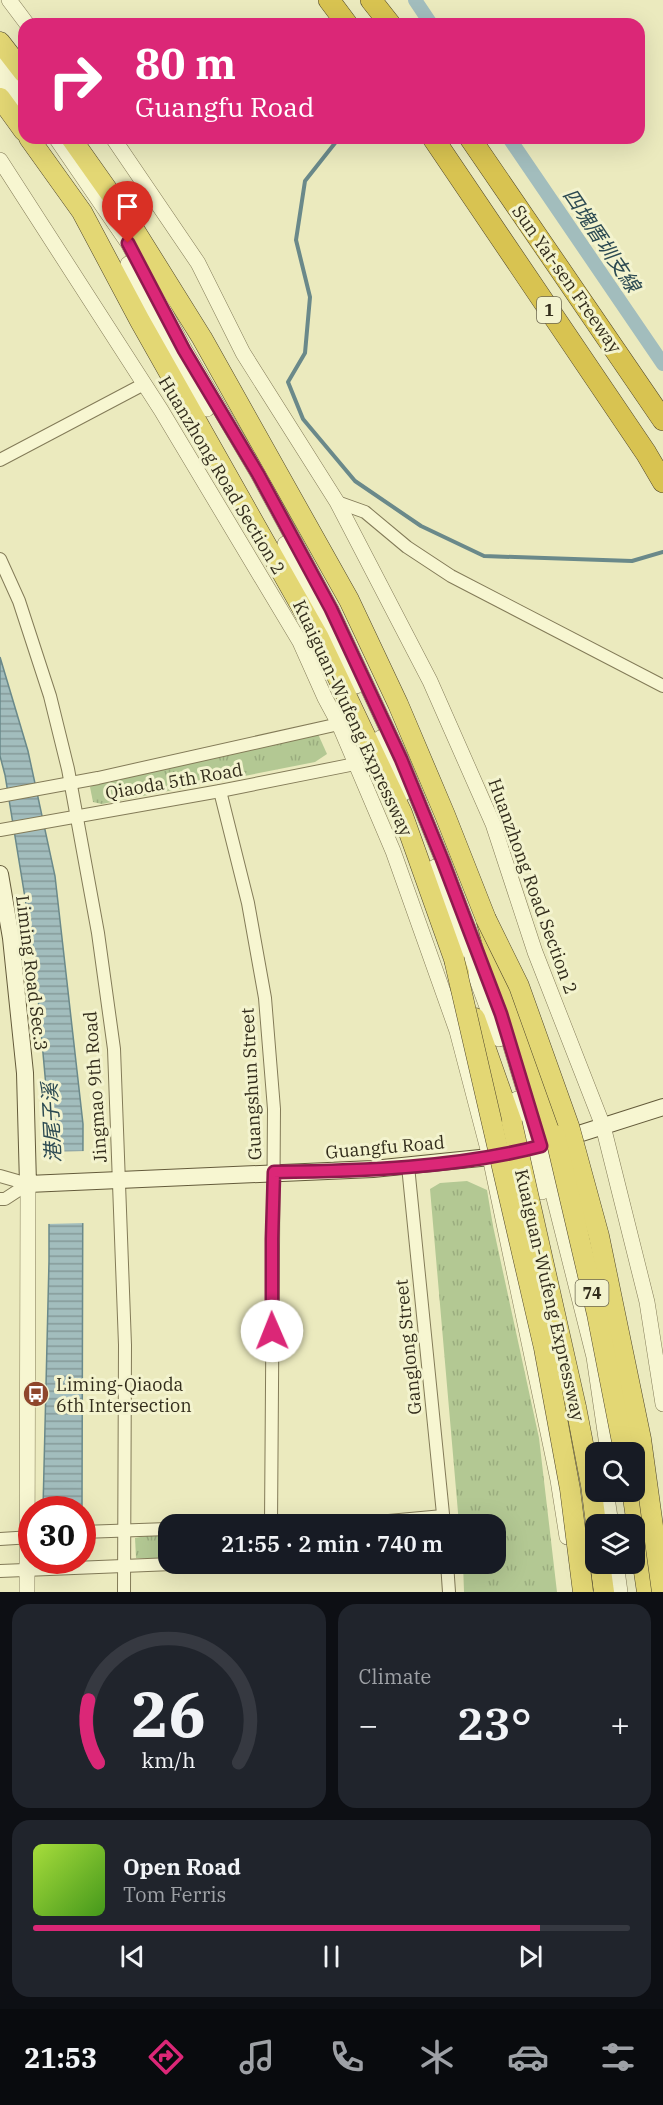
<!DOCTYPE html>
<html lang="en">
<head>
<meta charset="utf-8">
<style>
  body { margin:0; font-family:"IBM Plex Serif","Noto Sans TC",serif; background:#20242c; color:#f1f3f6; height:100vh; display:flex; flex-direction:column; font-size:22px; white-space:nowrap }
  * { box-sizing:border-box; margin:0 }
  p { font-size:20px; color:#9ea1a6 }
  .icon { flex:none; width:33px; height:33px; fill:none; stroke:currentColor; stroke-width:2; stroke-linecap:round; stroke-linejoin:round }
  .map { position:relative; height:1592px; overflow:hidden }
  .panel { display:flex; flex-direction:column; gap:12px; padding:12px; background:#0d0f14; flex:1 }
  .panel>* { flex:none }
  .guide { position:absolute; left:18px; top:18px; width:627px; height:126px; border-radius:18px; box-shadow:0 6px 24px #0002; background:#db2777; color:#fff; overflow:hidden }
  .fabs { position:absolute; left:585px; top:1442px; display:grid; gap:12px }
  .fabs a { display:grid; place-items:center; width:60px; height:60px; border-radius:12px; background:#171b24; box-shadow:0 6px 24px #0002; font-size:30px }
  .speed { position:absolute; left:18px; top:1496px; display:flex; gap:12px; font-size:30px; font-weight:700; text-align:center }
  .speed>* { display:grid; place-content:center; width:78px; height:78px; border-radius:50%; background:#171b24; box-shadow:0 6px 24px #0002; line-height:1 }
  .speed .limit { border:9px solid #d22; background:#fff; color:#111 }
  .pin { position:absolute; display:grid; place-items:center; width:51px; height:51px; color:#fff; margin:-62px -26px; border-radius:50% 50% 50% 0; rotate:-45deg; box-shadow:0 0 6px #0007 }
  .pin .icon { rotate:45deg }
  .me { position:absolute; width:66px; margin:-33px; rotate:359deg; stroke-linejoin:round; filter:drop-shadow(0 0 4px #0008) }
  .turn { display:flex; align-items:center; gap:21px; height:126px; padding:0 18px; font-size:27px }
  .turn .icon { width:78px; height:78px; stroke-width:2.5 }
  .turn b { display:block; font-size:42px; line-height:51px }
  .big { font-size:45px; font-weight:600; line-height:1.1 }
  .panel .tile { flex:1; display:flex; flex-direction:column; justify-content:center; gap:9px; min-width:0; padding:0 21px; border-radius:18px; background:#20242c }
  .panel .dial { align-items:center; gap:0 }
  .dial svg { height:156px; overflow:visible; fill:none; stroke:#363941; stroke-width:7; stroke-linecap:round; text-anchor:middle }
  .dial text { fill:#f1f3f6; stroke:none }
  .song { display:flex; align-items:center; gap:18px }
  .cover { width:72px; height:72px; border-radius:9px; background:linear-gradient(135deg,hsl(80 70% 55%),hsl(100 70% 35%)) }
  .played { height:6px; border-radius:3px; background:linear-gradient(90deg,#db2777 85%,#363941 85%) }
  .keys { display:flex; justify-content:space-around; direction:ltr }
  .heat { display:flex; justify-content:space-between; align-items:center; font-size:33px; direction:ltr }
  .panel .tiles { flex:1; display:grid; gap:12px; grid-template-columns:1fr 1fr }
  .tile:last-child { grid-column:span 2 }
  .trip { position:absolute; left:158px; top:1514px; width:348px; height:60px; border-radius:18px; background:#171b24; box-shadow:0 6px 24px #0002; font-weight:600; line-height:60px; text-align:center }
  .menu { display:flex; height:96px; justify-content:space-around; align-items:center; background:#090b0e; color:#9ea1a6 }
  .menu .icon { width:42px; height:42px }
  .menu .selected { color:#db2777 }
  .menu b { font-size:27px; color:#f1f3f6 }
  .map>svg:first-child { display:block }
</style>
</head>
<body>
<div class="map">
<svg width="663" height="1592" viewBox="0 0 663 1592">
  <defs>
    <pattern id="grass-tufts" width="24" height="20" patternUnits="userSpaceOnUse" patternTransform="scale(1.5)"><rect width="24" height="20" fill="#b3c893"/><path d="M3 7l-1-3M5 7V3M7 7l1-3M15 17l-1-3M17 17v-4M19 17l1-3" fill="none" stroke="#9aac7e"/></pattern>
    <pattern id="water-rules" width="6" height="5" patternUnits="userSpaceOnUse" patternTransform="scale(1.5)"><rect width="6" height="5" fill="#a2bdbd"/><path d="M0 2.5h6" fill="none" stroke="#859a99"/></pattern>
  </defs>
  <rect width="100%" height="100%" fill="#ebeabe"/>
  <g fill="url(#grass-tufts)">
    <path d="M318,734L327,754L315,762L102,804L93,802L90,787L98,782Z"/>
    <path d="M467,1181L487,1190L493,1226L539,1438L557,1592H464L463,1563H495V1524H459L430,1189L440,1183Z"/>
    <path d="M168,1534V1559L136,1558L135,1538L151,1535Z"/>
  </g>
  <path fill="url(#water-rules)" stroke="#6a898a" stroke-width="1.5" d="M0,657L28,751L55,876L83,1124L82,1509H43L49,1261V1120L34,953L5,775L0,756Z"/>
  <g fill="#ebeabe">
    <path d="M86,1151V1223L46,1224V1152Z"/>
    <path d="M82,1557L85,1560V1589L44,1590V1560H82Z"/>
  </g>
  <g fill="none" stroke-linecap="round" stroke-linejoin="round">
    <path stroke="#6a898a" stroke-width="4" d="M339,138L305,181L296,240L310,297L305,353L288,382L303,419L355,481L421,526L484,556L632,561L663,552"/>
    <g stroke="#a2bdbd" stroke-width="14">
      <path d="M415,0L431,24"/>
      <path d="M509,138L663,364"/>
    </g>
    <g stroke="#837b58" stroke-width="14">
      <g id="minor">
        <path d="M0,460L144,384"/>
        <path d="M337,502L365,512L407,547L451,576L663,686"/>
        <path d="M0,559L19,601L50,696L68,769L98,933L114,1049L125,1345L124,1592"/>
        <path d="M220,791L248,903L265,998L274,1109L271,1524"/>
        <path d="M0,796L98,778L339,724"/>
        <path d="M0,830L220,791L355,764"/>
        <path d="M408,1166L444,1524"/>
        <path d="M0,1176L28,1184"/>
        <path d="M0,1199H5L28,1184"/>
        <path d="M356,1524L443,1516"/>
        <path d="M82,1532L168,1529"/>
        <path d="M0,1539L32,1537"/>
        <path d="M447,1563L449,1592"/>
        <path d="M0,1571L197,1563"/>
      </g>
    </g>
    <g stroke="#837b58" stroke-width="16">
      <g id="tertiary">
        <path d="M9,0L27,24"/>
        <path d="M0,61L15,80"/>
        <path d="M0,76L24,107"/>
        <path d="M56,138L128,243L185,350L258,474L331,609L401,759L442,859L501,1014L541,1146L594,1357L608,1452"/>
        <path d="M113,138L198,263L243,353L337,502L430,681L493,824L535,952L603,1126L647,1302L663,1404"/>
        <path d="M0,160L161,410L300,642L325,698L339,724L393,851L457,1031L490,1157L558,1480L567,1537"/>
        <path d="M128,264L165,339L207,409"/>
        <path d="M285,544L356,686"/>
        <path d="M380,738L404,793"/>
        <path d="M435,867L499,1039"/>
        <path d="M517,1099L542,1192"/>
        <path d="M606,1491L611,1524"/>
        <path d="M616,1563L620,1592"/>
        <path d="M27,1592L28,1184"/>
      </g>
    </g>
    <g stroke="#645b3b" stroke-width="18">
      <path id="secondary" d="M0,874L11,938L25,1073L28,1184L373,1169L490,1157L541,1146L663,1107"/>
    </g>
    <g stroke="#50472c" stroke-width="21">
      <g id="trunk">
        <path d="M0,42L24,73"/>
        <path d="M0,98L24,131"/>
        <path d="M29,138L82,212L140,321L319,638L402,813L459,973"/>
        <path d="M71,138L124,213L202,338L349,600L398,704L445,815L486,919L513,1019L555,1135"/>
        <path d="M475,1018L512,1123"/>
        <path d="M576,1407L591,1485L596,1524"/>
        <path d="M632,1491L647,1592"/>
        <path d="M600,1563L604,1592"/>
      </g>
    </g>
    <g stroke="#50472c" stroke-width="22">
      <g id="motorway">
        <path d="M329,0L347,24"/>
        <path d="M371,0L390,24"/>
        <path d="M433,138L646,453L663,482"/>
        <path d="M470,138L663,420"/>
      </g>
    </g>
    <use href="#minor" stroke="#f7f6d1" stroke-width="12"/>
    <use href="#tertiary" stroke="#f7f6d1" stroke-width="15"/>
    <use href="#secondary" stroke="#f7f6d1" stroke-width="16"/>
    <use href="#trunk" stroke="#e3d774" stroke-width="20"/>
    <use href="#motorway" stroke="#d8c351" stroke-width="21"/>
    <g stroke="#50472c" stroke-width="21" stroke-linecap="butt">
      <g id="trunk-bridge">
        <path d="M486,919L519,986L569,1126L599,1236L641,1439L662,1592"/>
        <path d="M454,959L544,1348L570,1489L583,1592"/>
        <path d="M512,1123L576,1407"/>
        <path d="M555,1135L597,1314L624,1452"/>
      </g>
    </g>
    <use href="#trunk-bridge" stroke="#e3d774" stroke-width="20"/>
  </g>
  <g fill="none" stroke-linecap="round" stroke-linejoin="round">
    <g stroke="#8e194d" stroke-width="15">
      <path id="route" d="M128,243L184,350L258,474L331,609L401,759L442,859L501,1014L541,1146C456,1168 362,1171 274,1172L272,1239V1331"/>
    </g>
    <use href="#route" stroke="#db2777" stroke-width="10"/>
  </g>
  <defs>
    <g id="bus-disc" transform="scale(1.35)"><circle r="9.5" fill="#8f462b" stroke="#f3f3ce"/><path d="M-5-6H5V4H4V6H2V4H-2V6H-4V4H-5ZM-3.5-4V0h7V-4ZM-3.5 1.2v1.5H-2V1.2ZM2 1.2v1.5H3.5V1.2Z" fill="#fff"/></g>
  </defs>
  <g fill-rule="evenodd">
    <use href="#bus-disc" x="36" y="1394"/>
  </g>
  <g text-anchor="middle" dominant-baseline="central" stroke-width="6" stroke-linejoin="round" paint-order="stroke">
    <g fill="#f3f3ce" stroke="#6d6851" stroke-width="1.5">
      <rect x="537" y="297" width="24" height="26" rx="4.5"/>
      <rect x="575.5" y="1280" width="33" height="26" rx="4.5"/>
    </g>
    <g font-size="16" font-weight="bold" fill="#332d1c">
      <text x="549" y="310">1</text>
      <text x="592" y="1293">74</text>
    </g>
    <g font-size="18" fill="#332d1c" stroke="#f3f3ce">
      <text transform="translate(567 279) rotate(55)">Sun Yat-sen Freeway</text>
      <text transform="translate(222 475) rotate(59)">Huanzhong Road Section 2</text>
      <text transform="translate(353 718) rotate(65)">Kuaiguan-Wufeng Expressway</text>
      <text transform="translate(174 781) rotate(-10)">Qiaoda 5th Road</text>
      <text transform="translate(533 886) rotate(70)">Huanzhong Road Section 2</text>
      <text transform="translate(32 973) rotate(83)">Liming Road Sec.3</text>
      <text transform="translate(251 1084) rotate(-93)">Guangshun Street</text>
      <text transform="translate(95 1087) rotate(-94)">Jingmao 9th Road</text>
      <text transform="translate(385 1147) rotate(-5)">Guangfu Road</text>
      <text transform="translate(550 1295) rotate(77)">Kuaiguan-Wufeng Expressway</text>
      <text transform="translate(408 1347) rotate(-96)">Ganglong Street</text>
    </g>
    <g font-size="18" fill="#332d1c" stroke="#f3f3ce" text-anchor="start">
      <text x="56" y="1384">Liming-Qiaoda<tspan x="56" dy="21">6th Intersection</tspan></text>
    </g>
    <g font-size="20" font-style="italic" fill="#2c4a52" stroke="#f3f3ce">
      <text transform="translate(602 240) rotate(56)">四塊厝圳支線</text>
      <text transform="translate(51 1123) rotate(-93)">港尾子溪</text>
    </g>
  </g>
</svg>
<div class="fabs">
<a><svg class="icon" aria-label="search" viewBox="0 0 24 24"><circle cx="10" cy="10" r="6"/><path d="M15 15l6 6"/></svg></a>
<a><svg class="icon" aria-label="layers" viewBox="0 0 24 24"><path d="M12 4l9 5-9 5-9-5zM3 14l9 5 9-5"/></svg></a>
</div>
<div class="speed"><div class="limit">30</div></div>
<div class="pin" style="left:128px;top:243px;background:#d93025"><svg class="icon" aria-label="arrive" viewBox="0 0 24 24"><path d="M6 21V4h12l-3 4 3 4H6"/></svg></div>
<svg class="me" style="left:272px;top:1331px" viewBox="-20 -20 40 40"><circle r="19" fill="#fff"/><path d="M0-13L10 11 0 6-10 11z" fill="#db2777"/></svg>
<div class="trip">21:55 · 2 min · 740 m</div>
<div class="guide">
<div class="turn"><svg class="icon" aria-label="right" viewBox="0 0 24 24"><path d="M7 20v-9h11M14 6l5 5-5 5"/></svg><div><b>80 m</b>Guangfu Road</div></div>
</div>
</div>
<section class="panel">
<div class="tiles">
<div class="tile dial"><svg viewBox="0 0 100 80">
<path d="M14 69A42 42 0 1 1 86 69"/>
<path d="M14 69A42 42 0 0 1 9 37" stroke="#db2777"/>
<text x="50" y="56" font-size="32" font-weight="700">26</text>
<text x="50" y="72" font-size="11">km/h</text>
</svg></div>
<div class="tile"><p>Climate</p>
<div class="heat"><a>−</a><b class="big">23°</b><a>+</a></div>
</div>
<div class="tile">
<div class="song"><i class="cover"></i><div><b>Open Road</b><p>Tom Ferris</p></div></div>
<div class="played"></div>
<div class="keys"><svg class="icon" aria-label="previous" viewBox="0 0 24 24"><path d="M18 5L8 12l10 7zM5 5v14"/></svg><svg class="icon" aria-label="pause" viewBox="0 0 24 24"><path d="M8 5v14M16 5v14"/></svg><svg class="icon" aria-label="next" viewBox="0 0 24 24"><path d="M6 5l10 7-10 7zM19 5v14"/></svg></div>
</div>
</div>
</section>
<nav class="menu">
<b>21:53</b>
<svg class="icon selected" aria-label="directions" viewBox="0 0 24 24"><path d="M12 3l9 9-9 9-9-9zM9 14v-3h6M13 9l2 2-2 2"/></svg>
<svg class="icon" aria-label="music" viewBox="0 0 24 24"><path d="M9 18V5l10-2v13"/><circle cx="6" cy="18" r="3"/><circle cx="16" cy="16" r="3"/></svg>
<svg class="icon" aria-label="phone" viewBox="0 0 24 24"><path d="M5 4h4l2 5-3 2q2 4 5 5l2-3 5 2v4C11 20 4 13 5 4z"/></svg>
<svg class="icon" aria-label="climate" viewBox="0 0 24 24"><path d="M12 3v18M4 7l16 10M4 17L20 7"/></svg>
<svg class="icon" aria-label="car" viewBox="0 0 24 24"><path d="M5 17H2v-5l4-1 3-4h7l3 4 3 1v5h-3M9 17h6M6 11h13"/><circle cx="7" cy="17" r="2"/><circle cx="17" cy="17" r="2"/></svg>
<svg class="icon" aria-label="filters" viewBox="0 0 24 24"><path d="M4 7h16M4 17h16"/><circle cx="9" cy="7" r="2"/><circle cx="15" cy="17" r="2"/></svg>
</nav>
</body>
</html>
